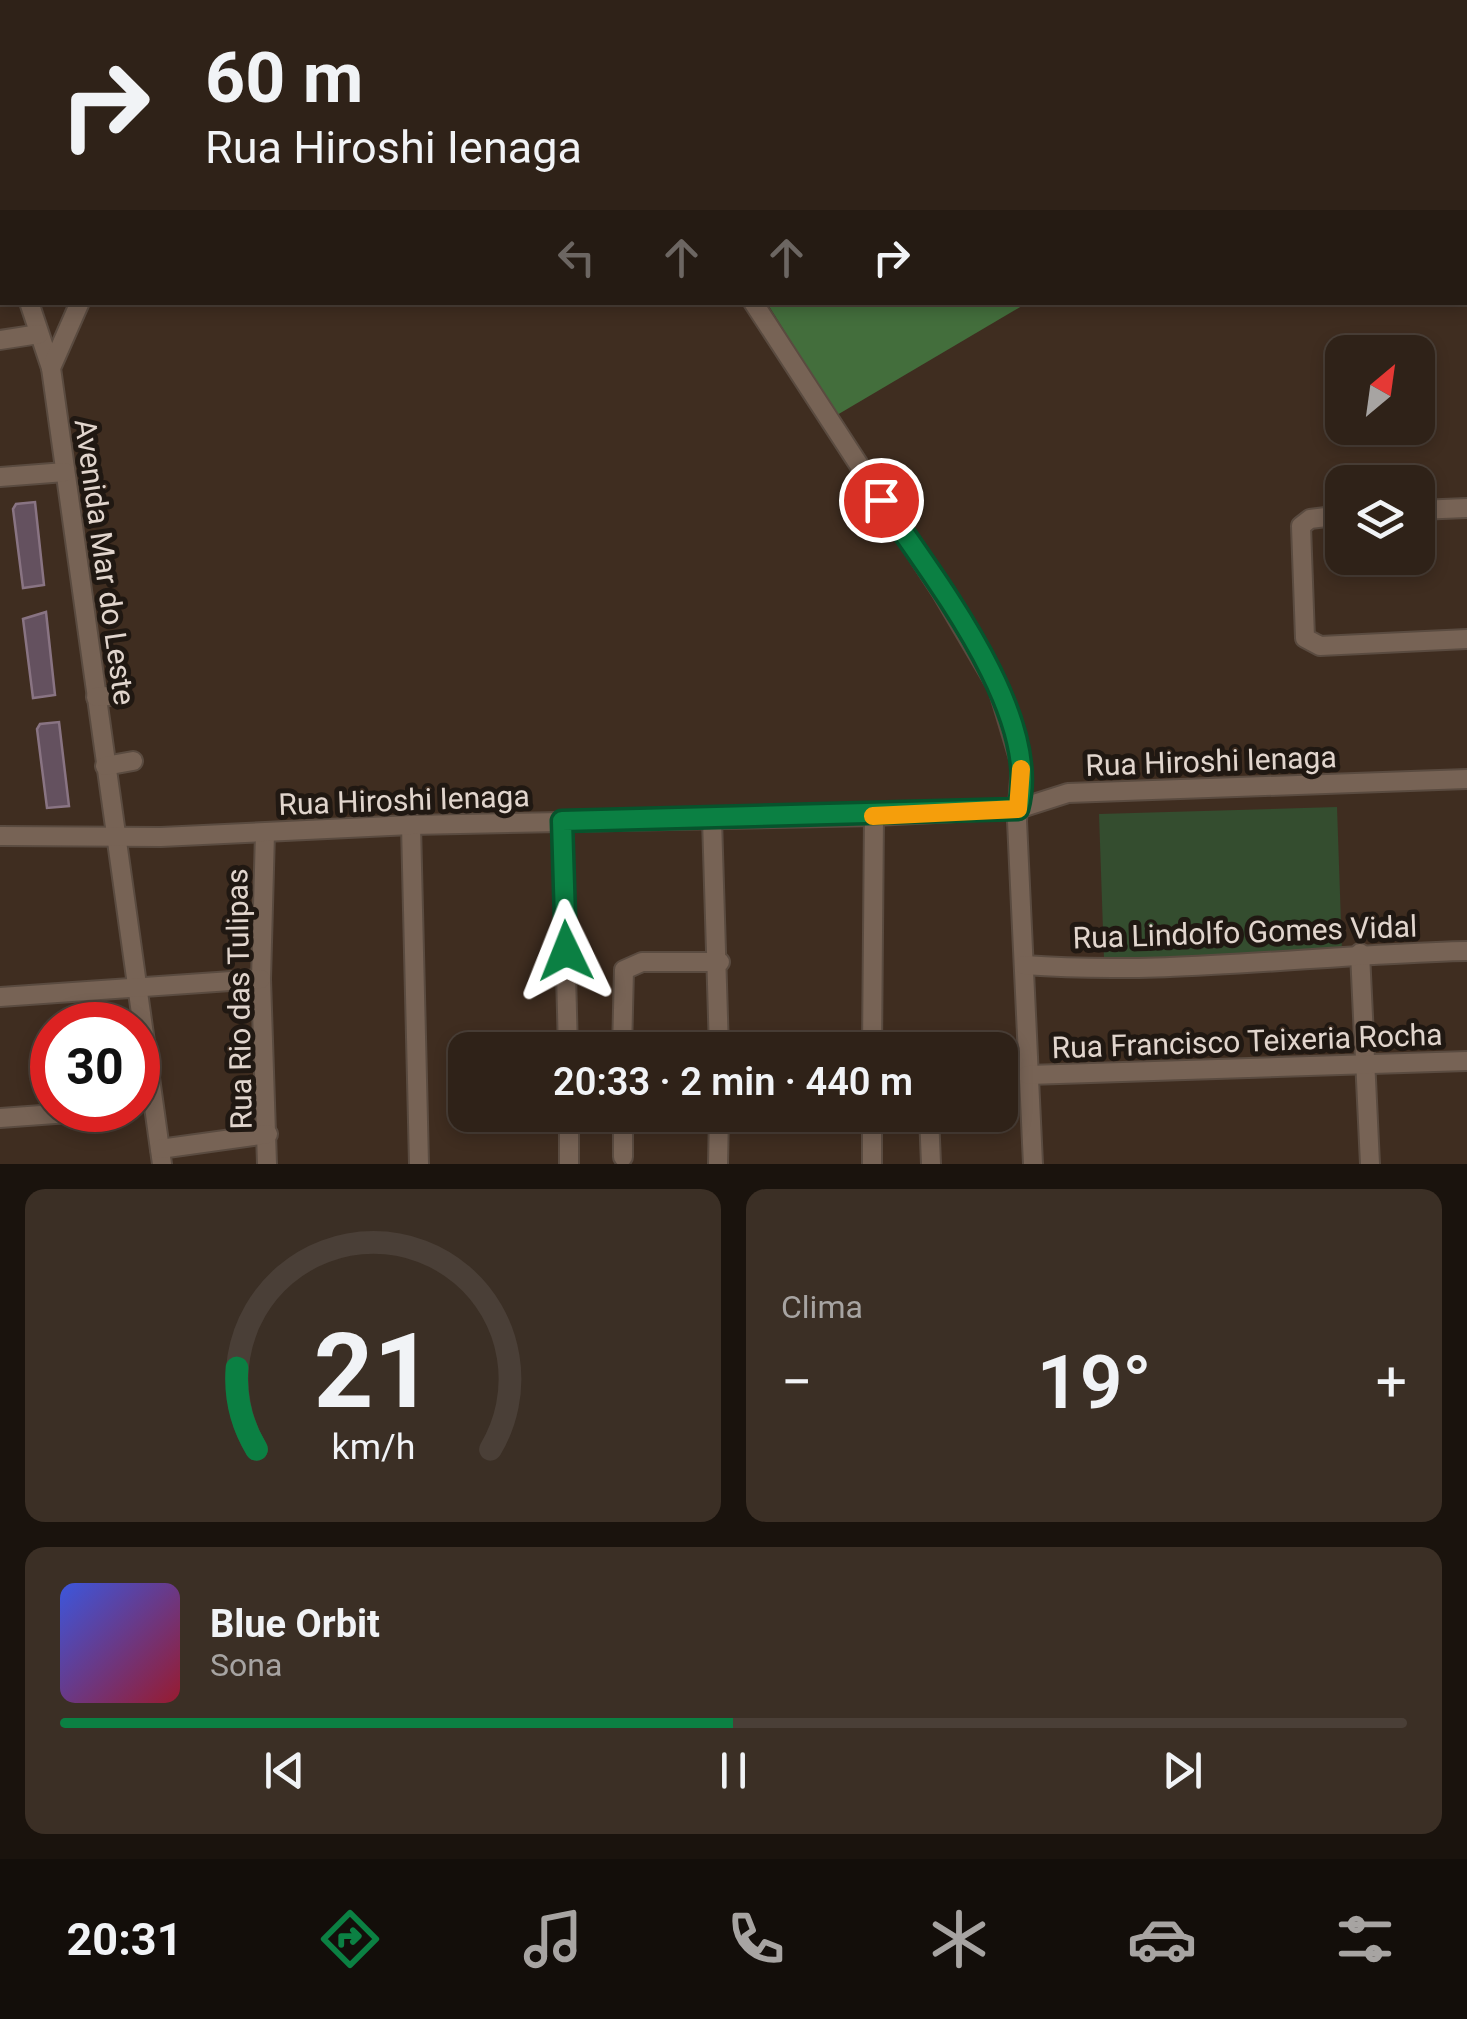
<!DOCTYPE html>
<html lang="pt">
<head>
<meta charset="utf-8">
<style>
  body { margin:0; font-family:Roboto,sans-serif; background:#3b2f25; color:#f1f3f6; height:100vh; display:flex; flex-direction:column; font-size:38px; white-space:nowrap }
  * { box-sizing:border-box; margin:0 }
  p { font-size:32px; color:#a7a4a2 }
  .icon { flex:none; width:55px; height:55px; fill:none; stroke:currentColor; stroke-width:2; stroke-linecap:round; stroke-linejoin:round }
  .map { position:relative; height:1164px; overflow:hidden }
  .details { display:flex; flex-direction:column; gap:25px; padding:25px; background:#1a130d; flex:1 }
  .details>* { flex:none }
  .hud { position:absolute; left:0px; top:0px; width:1468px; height:305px; box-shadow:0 5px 15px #0003,0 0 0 2px #4a3f37; background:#2f2218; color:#f1f3f6; overflow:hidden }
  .needle { width:65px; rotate:29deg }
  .controls { position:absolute; left:1325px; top:335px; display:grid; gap:20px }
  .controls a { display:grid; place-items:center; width:110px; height:110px; border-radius:20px; background:#2f2218; box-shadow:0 5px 15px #0003,0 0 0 2px #4a3f37; font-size:50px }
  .speed { position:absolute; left:30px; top:1002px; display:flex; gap:20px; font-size:50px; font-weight:700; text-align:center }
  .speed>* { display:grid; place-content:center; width:130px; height:130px; border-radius:50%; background:#2f2218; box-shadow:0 5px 15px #0003,0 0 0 2px #4a3f37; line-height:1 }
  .speed .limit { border:15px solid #d22; background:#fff; color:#111 }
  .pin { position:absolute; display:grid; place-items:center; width:85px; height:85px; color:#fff; margin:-42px; border:5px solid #fff; border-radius:50%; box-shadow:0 2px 10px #0007 }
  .me { position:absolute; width:110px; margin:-55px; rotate:358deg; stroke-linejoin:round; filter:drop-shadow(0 0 8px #0008) }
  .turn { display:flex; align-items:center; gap:35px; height:210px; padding:0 40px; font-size:45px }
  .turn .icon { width:130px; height:130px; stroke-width:2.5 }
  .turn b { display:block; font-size:70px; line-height:85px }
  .lanes { display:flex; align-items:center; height:95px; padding:0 40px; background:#0003; justify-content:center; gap:50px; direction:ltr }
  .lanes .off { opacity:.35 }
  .big { font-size:75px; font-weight:600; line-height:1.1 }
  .details .widget { flex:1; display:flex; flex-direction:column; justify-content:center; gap:15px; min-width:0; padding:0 35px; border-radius:20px; background:#3b2f25 }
  .details .dial { align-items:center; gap:0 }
  .dial svg { height:260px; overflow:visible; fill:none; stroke:#4a3f37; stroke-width:7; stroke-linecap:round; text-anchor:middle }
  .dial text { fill:#f1f3f6; stroke:none }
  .song { display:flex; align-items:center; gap:30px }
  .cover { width:120px; height:120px; border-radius:15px; background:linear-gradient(135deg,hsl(230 70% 55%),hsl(350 70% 35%)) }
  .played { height:10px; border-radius:5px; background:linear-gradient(90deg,#0b8043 50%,#4a3f37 50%) }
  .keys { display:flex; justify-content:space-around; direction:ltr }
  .heat { display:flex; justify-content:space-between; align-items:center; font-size:55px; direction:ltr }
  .details .tiles { flex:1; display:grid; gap:25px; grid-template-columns:1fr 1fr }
  .widget:last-child { grid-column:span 2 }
  .trip { position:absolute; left:448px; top:1032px; width:570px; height:100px; border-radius:20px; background:#2f2218; box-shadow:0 5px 15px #0003,0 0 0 2px #4a3f37; font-weight:600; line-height:100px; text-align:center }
  .menu { display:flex; height:160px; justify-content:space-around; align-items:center; background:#130e0a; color:#a7a4a2 }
  .menu .icon { width:70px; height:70px }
  .menu .selected { color:#0b8043 }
  .menu b { font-size:45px; color:#f1f3f6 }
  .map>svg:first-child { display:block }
</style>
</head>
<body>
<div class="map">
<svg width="1467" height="1164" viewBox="0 0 1467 1164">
  <rect width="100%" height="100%" fill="#3f2d20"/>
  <path fill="#344d2f" d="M1337,807L1342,952L1104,959L1099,814Z"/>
  <g fill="#436e3c">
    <path d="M580,0H1467L1465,23V2Z"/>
    <path d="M767,303H1027L837,415Z"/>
  </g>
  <g fill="#64515f" stroke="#897483" stroke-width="2.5">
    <path d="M35,502L44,585L23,588L13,509L16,504Z"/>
    <path d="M46,612L55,695L33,698L23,619Z"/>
    <path d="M59,722L69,806L47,808L37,729L40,724Z"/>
  </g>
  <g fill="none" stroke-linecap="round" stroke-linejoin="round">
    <g stroke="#5a4b40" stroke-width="22">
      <g id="street">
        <path d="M62,0V2"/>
        <path d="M538,0L540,2"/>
        <path d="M0,79H2"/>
        <path d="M0,222L2,229"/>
        <path d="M29,302L51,368"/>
        <path d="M80,302L51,368L162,1164"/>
        <path d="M753,302L941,591L998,688L1021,765L1017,821L1033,1164"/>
        <path d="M0,340L39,334"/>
        <path d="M0,477L65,472"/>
        <path d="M1418,510L1467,508"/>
        <path d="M1342,515L1310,519L1301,526L1305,638L1320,646L1467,639"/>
        <path d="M96,697L121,695"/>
        <path d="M105,766L133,761"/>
        <path d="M712,819L719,1050"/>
        <path d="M562,821L568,1050"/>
        <path d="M411,825L419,1164"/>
        <path d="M265,833L261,979L267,1164"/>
        <path d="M0,836L161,837L411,825L874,816L1018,809L1068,793L1467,779"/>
        <path d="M1360,953L1370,1164"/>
        <path d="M1024,965C1173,976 1319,954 1467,951"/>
        <path d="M0,997L261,979"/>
        <path d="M622,1050L624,970L642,962H720"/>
        <path d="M872,1050L874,816"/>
        <path d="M1028,1075L1467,1061"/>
        <path d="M569,1115V1164"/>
        <path d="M623,1115V1157"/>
        <path d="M929,1115L931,1164"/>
        <path d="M0,1118L110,1110"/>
        <path d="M160,1149L268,1134"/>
        <path d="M718,1164L719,1115"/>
        <path d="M872,1164V1115"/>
      </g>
    </g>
    <use href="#street" stroke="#776355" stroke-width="18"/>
  </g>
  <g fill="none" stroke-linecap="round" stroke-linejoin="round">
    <g stroke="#07532c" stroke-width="25">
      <path id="route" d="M566,951L562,821L1018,809C1044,715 931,575 881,500"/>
    </g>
    <use href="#route" stroke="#0b8043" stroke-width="18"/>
    <path stroke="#f59e0b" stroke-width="18" d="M873,816L1018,809L1021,769"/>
  </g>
  <g text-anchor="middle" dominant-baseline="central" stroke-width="10" stroke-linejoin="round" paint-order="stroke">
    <g font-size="30" fill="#e1d5cd" stroke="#201812">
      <text transform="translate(105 562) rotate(82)">Avenida Mar do Leste</text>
      <text transform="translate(1211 761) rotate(-2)">Rua Hiroshi Ienaga</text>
      <text transform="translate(404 800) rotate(-2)">Rua Hiroshi Ienaga</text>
      <text transform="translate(1245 932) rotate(-2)">Rua Lindolfo Gomes Vidal</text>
      <text transform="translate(239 999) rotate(-91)">Rua Rio das Tulipas</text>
      <text transform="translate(1247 1041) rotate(-2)">Rua Francisco Teixeria Rocha</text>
    </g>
  </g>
</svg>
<div class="controls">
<a><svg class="needle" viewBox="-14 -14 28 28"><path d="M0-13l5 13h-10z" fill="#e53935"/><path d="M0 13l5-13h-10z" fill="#a7a4a2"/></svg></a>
<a><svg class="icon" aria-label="layers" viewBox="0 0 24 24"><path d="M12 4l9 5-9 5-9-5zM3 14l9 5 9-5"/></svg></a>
</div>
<div class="speed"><div class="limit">30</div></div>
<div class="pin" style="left:881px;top:500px;background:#d93025"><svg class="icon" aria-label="arrive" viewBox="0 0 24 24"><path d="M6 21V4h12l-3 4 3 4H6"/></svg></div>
<svg class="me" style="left:566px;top:951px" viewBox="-20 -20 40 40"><path d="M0-17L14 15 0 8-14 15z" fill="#0b8043" stroke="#fff" stroke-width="4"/></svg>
<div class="trip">20:33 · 2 min · 440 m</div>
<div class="hud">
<div class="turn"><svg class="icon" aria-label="right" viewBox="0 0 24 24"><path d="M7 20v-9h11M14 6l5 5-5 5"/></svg><div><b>60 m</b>Rua Hiroshi Ienaga</div></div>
<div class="lanes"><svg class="icon off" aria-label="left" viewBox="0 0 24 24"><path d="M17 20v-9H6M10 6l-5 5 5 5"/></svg><svg class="icon off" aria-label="ahead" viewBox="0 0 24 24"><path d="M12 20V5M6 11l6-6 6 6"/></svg><svg class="icon off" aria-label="ahead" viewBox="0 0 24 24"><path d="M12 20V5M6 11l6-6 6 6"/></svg><svg class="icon" aria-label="right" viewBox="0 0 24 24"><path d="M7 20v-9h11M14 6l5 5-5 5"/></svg></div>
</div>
</div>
<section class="details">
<div class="tiles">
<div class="widget dial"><svg viewBox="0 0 100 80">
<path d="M14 69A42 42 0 1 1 86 69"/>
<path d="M14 69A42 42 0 0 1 8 44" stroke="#0b8043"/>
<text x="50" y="56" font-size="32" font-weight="700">21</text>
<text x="50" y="72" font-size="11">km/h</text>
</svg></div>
<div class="widget"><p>Clima</p>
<div class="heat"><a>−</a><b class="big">19°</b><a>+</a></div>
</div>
<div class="widget">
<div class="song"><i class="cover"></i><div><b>Blue Orbit</b><p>Sona</p></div></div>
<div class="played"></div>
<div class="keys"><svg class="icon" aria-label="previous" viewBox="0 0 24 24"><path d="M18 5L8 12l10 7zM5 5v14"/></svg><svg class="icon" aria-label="pause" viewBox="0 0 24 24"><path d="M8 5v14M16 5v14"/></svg><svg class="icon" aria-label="next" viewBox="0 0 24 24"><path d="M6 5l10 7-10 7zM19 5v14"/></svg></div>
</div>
</div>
</section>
<nav class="menu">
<b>20:31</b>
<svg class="icon selected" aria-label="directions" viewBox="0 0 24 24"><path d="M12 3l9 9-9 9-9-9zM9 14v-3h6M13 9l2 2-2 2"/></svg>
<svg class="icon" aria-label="music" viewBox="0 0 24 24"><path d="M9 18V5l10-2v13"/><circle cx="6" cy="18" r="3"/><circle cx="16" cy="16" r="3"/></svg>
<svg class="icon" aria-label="phone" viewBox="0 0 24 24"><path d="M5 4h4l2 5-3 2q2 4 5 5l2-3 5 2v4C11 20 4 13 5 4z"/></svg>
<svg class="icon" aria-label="climate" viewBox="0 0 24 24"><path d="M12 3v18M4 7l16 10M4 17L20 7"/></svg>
<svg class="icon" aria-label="car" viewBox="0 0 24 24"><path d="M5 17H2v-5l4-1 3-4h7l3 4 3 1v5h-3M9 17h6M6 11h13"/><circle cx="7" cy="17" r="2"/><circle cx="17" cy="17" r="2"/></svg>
<svg class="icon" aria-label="filters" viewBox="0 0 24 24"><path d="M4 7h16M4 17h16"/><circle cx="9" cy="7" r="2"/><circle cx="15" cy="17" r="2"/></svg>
</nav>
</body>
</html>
